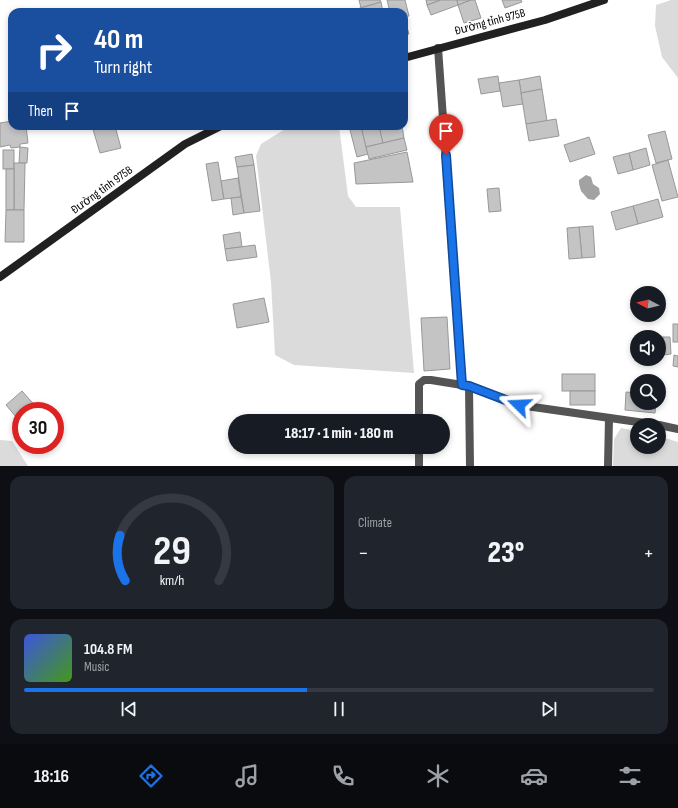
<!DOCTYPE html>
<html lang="en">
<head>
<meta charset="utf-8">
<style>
  body { margin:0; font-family:"Sofia Sans Condensed",sans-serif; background:#20242c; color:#f1f3f6; height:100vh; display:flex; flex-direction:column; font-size:15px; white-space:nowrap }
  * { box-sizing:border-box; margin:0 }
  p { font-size:13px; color:#9ea1a6 }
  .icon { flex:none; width:22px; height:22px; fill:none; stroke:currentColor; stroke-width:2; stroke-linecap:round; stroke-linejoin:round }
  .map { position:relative; height:466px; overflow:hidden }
  .drawer { display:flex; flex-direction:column; gap:10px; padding:10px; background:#0d0f14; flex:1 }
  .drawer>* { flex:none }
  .top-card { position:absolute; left:8px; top:8px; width:400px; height:122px; border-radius:12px; box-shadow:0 2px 6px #0003; background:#1a4fa0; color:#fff; overflow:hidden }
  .needle { width:26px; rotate:277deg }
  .controls { position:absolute; left:630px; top:286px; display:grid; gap:8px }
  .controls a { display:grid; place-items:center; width:36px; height:36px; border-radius:50%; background:#171b24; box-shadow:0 2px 6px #0003; font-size:20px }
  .speed { position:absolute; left:12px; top:402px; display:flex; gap:8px; font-size:20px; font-weight:700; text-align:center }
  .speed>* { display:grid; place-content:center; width:52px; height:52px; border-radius:50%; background:#171b24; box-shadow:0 2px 6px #0003; line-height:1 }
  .speed .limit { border:6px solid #d22; background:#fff; color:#111 }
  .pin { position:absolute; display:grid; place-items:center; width:34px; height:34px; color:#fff; margin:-41px -17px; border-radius:50% 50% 50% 0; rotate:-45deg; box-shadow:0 0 4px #0007 }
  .pin .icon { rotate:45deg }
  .me { position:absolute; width:44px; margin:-22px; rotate:291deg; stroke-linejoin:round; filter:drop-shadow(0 0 3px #0008) }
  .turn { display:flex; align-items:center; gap:14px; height:84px; padding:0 20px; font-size:18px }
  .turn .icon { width:52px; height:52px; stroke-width:2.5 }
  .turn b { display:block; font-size:28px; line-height:34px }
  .then { display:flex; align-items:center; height:38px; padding:0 20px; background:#0003; gap:8px; font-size:15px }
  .big { font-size:30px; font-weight:800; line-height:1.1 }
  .drawer .card { flex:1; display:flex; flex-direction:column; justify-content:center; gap:6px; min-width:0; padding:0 14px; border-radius:12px; background:#20242c }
  .drawer .dial { align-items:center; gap:0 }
  .dial svg { height:104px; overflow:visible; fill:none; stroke:#363941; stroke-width:7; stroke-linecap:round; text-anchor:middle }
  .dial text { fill:#f1f3f6; stroke:none }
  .song { display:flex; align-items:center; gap:12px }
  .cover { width:48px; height:48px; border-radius:6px; background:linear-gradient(135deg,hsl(230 70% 55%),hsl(100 70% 35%)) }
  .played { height:4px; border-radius:2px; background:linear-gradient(90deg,#1a73e8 45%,#363941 45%) }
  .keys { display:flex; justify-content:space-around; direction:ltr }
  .heat { display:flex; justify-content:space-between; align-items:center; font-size:22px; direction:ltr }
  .drawer .tiles { flex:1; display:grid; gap:10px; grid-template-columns:1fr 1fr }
  .card:last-child { grid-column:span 2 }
  .trip { position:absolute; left:228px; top:414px; width:222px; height:40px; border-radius:20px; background:#171b24; box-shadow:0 2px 6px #0003; font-weight:800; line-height:40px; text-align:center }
  .dock { display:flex; height:64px; justify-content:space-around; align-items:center; background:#090b0e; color:#9ea1a6 }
  .dock .icon { width:28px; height:28px }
  .dock .selected { color:#1a73e8 }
  .dock b { font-size:18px; color:#f1f3f6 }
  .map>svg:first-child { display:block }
</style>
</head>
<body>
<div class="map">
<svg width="678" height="466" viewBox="0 0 678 466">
  <rect width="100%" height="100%" fill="#fff"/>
  <g fill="#dbdbdb">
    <path d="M671,0H678V78L662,57L655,26L656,5Z"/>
    <path d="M290,126H339L348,196L356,207H400L414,373L294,365L275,355L271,282L256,156L261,144Z"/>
    <path d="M621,428L637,431V447H659V436L678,442V466H613L614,439Z"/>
    <path d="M0,440L12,441L28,466H0Z"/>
  </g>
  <path fill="#a2a2a2" d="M586,175L591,177L593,184L599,188L600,194L594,200L588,199L581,191L579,184V180Z"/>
  <g fill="#c4c4c4" stroke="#989898">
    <path d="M359,0H380L381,2L361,8Z"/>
    <path d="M387,0H405L409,16L404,17V12H390Z"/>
    <path d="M426,0H441L427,5Z"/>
    <path d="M441,0H457L458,5L431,15L427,5Z"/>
    <path d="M457,0H471L458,5Z"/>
    <path d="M471,0H475L481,18L464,23L458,5Z"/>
    <path d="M502,0H521L522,2L505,8Z"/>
    <path d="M381,2L383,12H358L357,9Z"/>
    <path d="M404,17L409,34L404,35Z"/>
    <path d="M404,74H406L407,106L404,107Z"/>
    <path d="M498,76L500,91L481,94L478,79Z"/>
    <path d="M540,76L542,89L521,93L519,80Z"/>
    <path d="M519,80L523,104L503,107L499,83Z"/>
    <path d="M542,89L547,121L526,124L521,93Z"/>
    <path d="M556,119L559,136L529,141L526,124Z"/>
    <path d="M12,121V126H26L28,143L20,144V147L11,148L10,145L0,147V123Z"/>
    <path d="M92,126H115L121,148L100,153Z"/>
    <path d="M349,126H361L368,154L357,157Z"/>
    <path d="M361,126H379L383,143L366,147Z"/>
    <path d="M379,126H402L404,138L383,143Z"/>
    <path d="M665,131L672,159L656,163L648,135Z"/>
    <path d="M589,137L595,154L570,162L564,145Z"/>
    <path d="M404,138L407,150L369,159L366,147Z"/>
    <path d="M20,147L28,148L27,163H19Z"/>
    <path d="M646,148L650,165L633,170L629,153Z"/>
    <rect x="3" y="150" width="11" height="19"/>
    <path d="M407,152L413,182L356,184L354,163Z"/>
    <path d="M629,153L633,170L618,174L613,157Z"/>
    <path d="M252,154L254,165L237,167L235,157Z"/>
    <path d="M668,160L678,197L662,201L652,165Z"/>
    <path d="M218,162L224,199L212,201L206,164Z"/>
    <path d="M14,163H25L24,210H14Z"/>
    <path d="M254,165L260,211L244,213L237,167Z"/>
    <rect x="6" y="169" width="8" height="41"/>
    <path d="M238,178L241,197L224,199L221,181Z"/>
    <path d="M499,188L501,211L489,212L487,189Z"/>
    <path d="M241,197L244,213L233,215L231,198Z"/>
    <path d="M658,199L663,217L638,224L633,206Z"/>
    <path d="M633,206L638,224L616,230L611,212Z"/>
    <path d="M6,210H24V242H5Z"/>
    <path d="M593,226L595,257L582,258L579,227Z"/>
    <path d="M579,227L582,258L569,259L567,228Z"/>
    <path d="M240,232L242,247L225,249L223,235Z"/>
    <path d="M255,245L257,257L227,261L225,249Z"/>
    <path d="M264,298L269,322L237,328L233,304Z"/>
    <path d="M447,317L450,369L424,371L421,318Z"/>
    <rect x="673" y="324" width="5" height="18"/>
    <rect x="659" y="337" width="4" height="18"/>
    <path d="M663,337H670L671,354L663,355Z"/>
    <path d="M635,346H637V359H648V360L635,361Z"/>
    <path d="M674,355L678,356V367L673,366Z"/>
    <rect x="562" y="374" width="33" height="17"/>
    <path d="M22,391L38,409L36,411H21V423L6,405Z"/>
    <rect x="570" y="391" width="25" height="14"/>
    <path d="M626,392L637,393V403H656L655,413L625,410Z"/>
    <path d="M35,445H45L39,450Z"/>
  </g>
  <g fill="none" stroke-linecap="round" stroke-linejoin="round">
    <g stroke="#545454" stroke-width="8">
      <path d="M438,48L462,385L469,386L519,405L659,425"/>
      <path d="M469,386L470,466"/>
      <path d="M419,421V384L424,380H431L462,385"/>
      <path d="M659,425L678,429"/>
      <path d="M419,466V447"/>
      <path d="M608,466L609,418"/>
    </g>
    <g stroke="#212121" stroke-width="8">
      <path d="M404,58L545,20L604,0"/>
      <path d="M0,277L185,144L221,126"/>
    </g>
  </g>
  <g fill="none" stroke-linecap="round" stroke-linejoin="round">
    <g stroke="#114b97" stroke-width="10">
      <path id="route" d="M446,155L462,385L469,386L519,405"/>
    </g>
    <use href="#route" stroke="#1a73e8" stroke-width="7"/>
  </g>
  <g text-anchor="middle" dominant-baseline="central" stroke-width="3" stroke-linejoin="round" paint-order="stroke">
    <g font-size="12" fill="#000" stroke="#fff">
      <text transform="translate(490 22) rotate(-15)">Đường tỉnh 975B</text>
      <text transform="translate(102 190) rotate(-36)">Đường tỉnh 975B</text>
    </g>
  </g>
</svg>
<div class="controls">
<a><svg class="needle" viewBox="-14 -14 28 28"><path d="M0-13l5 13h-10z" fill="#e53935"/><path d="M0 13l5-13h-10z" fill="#9ea1a6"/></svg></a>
<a><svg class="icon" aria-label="sound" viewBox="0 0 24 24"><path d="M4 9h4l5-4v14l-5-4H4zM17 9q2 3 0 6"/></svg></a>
<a><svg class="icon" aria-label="search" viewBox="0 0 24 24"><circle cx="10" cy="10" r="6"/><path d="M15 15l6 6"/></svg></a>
<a><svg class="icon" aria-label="layers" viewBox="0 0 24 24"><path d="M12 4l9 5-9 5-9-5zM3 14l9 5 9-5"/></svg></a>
</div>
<div class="speed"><div class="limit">30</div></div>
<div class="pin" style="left:446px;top:155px;background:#d93025"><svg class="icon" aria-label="arrive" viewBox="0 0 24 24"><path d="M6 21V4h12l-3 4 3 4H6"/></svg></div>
<svg class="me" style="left:519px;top:405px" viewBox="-20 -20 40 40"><path d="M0-17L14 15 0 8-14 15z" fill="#1a73e8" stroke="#fff" stroke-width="4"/></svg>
<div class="trip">18:17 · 1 min · 180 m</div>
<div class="top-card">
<div class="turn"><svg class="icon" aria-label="right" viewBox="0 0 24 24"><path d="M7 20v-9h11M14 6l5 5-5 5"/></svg><div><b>40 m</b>Turn right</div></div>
<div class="then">Then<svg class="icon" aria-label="arrive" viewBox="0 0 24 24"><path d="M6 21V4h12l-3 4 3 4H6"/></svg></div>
</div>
</div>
<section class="drawer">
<div class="tiles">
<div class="card dial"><svg viewBox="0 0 100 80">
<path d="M14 69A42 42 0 1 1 86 69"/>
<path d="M14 69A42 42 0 0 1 10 34" stroke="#1a73e8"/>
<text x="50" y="56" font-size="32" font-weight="700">29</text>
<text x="50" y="72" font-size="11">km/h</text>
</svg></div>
<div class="card"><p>Climate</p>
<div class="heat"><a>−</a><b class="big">23°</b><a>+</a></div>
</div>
<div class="card">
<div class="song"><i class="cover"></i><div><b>104.8 FM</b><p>Music</p></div></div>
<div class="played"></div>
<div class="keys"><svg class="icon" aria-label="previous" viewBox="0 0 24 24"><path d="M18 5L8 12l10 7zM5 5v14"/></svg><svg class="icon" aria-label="pause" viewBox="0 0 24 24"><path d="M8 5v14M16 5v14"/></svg><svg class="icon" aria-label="next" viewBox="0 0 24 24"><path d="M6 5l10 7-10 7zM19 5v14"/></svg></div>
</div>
</div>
</section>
<nav class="dock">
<b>18:16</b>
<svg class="icon selected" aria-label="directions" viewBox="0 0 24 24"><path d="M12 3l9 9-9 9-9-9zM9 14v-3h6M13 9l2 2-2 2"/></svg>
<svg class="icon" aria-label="music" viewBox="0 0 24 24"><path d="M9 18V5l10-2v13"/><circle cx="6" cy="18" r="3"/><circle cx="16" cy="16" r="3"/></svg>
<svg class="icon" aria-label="phone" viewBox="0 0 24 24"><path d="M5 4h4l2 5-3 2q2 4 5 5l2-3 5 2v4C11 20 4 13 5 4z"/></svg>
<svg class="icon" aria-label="climate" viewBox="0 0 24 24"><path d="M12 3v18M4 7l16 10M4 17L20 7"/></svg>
<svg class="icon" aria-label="car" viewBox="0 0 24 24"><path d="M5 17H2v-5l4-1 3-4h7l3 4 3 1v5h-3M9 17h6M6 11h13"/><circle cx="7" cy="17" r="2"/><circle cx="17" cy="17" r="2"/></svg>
<svg class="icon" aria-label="filters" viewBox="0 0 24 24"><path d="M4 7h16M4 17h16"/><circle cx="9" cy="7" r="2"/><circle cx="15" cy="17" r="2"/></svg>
</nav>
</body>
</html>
